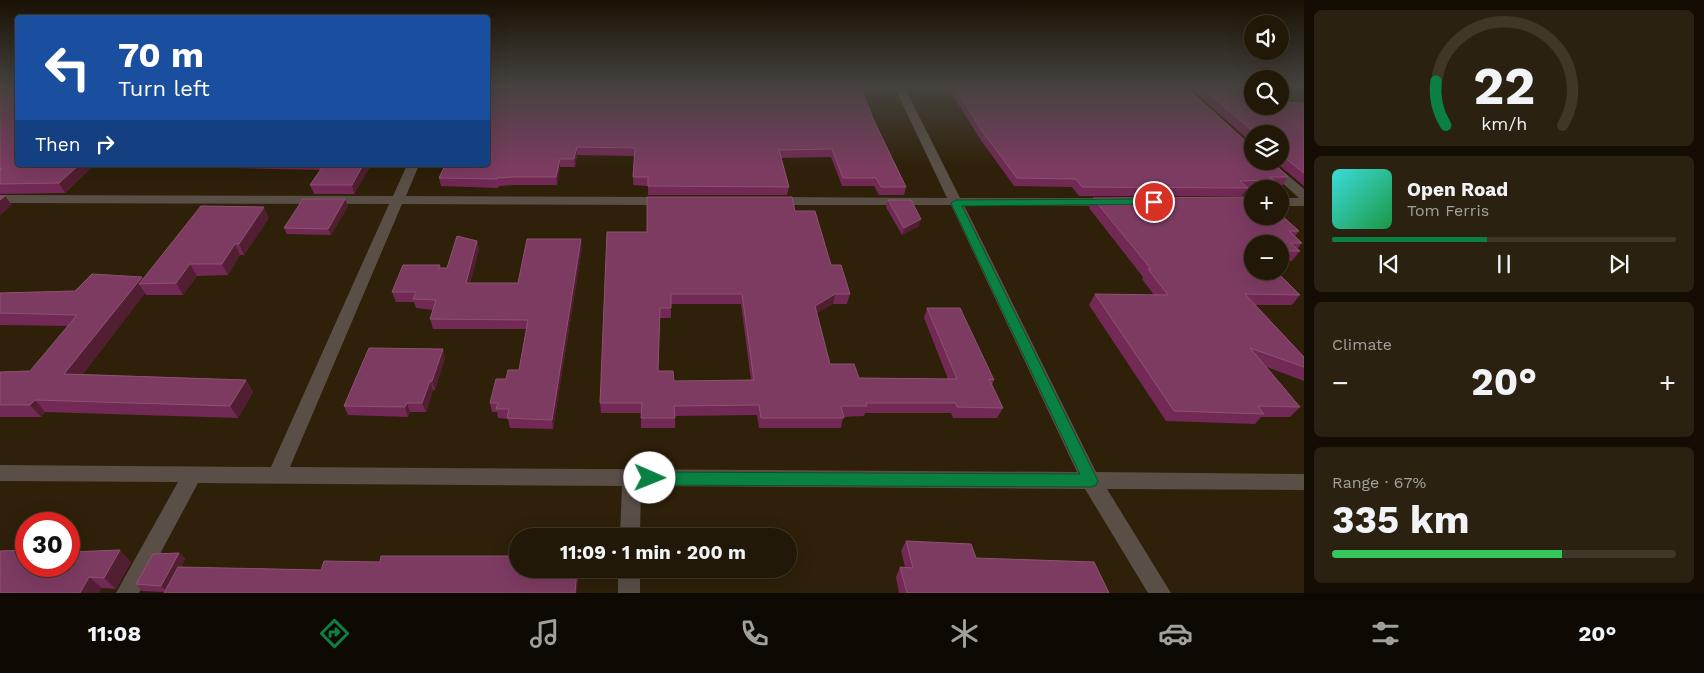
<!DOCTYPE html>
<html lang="en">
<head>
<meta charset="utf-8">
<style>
  body { margin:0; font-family:"Work Sans",sans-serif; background:#2a2111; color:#f1f3f6; height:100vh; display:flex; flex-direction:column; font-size:19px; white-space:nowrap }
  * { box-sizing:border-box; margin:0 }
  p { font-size:16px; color:#a2a09b }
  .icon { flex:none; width:28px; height:28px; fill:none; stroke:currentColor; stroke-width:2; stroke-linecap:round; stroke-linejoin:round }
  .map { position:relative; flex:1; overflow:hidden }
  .drawer { display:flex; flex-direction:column; gap:10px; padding:10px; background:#130d04; width:400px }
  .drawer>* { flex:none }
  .hud { position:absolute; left:15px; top:15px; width:475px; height:152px; border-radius:5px; box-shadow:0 5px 20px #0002,0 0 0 1px #3f3728; background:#1a4fa0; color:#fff; overflow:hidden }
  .buttons { position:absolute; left:1244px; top:15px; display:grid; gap:10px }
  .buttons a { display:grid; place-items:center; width:45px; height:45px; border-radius:50%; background:#221807; box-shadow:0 5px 20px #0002,0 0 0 1px #3f3728; font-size:25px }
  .speed { position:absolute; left:15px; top:512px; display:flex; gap:10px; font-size:25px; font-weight:700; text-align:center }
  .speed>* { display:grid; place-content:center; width:65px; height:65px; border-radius:50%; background:#221807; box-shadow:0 5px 20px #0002,0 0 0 1px #3f3728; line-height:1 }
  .speed .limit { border:8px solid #d22; background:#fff; color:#111 }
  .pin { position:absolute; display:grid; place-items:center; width:42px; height:42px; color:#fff; margin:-21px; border:2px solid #fff; border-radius:50%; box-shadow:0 1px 5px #0007 }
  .me { position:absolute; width:55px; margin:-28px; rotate:91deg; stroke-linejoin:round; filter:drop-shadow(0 0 4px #0008) }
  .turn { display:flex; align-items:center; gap:18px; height:105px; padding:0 20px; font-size:22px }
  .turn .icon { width:65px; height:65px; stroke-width:2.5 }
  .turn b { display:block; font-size:35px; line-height:42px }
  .then { display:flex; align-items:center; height:48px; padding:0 20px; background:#0003; gap:10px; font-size:19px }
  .big { font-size:38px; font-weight:700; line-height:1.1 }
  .drawer .widget { flex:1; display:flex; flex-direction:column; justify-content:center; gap:8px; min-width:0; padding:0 18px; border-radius:8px; background:#2a2111 }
  .drawer .dial { align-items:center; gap:0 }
  .dial svg { height:130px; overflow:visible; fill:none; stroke:#3f3728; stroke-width:7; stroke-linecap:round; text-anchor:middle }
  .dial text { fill:#f1f3f6; stroke:none }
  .song { display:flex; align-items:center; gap:15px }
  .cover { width:60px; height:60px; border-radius:8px; background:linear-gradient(135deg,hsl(180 70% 55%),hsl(140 70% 35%)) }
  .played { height:5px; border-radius:2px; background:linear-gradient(90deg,#0b8043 45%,#3f3728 45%) }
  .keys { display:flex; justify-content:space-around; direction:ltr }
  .heat { display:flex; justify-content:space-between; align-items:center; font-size:28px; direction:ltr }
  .charge { height:8px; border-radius:4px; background:linear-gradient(90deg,#34c759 67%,#3f3728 0) }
  .trip { position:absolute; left:509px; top:528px; width:288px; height:50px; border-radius:25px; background:#221807; box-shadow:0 5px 20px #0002,0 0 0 1px #3f3728; font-weight:700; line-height:50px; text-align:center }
  .tabs { display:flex; height:80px; justify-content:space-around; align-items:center; background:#0e0a03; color:#a2a09b }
  .tabs .icon { width:35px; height:35px }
  .tabs .current { color:#0b8043 }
  .tabs b { font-size:22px; color:#f1f3f6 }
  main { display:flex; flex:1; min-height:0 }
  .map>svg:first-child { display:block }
</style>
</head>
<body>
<main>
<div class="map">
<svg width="1304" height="593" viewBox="0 0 1304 593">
  <rect width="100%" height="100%" fill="#2e2009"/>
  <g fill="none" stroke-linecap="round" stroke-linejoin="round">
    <g fill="#594f47" fill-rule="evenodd">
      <path d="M894,86H904L960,198H1111L1117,202L1111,206L964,205L1096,472L1304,474V490L1107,489L1171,593H1148L1085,489L641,486L640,536H620L622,486L198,483L139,593H116L178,482L0,481V465L271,467L389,204L0,203V195L393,196L407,165H419L406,196L666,197L672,201L666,205L402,204L290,467L1077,472L951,205H774L768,201L774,197L947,198Z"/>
      <path d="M1258,161H1271L1304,189V206H1280V198H1299Z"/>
      <rect x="618" y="569" width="22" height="24"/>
    </g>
  </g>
  <g fill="#722955" fill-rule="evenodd">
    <path d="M0,86L94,165L65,193L0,194Z"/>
    <path d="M954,86L1252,146L1288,177L1282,186L1270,185L1268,189H1247L1242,196H1079L1072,187L1014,186L980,139L952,94Z"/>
    <path d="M1188,86H1252L1281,102L1304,103V186L1274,161H1280V134H1252V143Z"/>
    <path d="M488,106L874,121L906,187L904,195H879L874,186H842L831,157L781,158L789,187L787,195H648V186L633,185L634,156L577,155L575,167H560L557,185H514L499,186L498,188L441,186L439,178L488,165Z"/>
    <path d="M233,165H371L354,194H314L310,185L320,170L235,168Z"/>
    <path d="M1093,198L1299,231L1295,236L1302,243L1297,249L1300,251L1292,261H1280V244H1252V271L1300,295L1292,305H1255L1304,357V381L1267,367L1300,407L1290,417H1261L1255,424L1166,421L1089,305L1095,294L1154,295L1142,279L1143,277L1089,208Z"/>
    <path d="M888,200L919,226L902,235L886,207Z"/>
    <path d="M348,206L331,235L287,234L284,228Z"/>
    <path d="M795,211L850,294L847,304H833L816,313L830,364L859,378L948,379L924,318L927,308L994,380L992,385L1003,408L997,418H953L951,413H865L864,416L843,417L841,428H759L757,415L675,416V428H641V413H601L600,403L647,232ZM671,304H741L751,380L674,381L658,371L660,318H671Z"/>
    <path d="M269,218L244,255H240L228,275L197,276L183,295H146L145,293L83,374L246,380L253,392L238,418L45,412L41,417H0V372L30,371L68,326L0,325V293L75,291L143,279Z"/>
    <path d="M477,241L479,250L470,283H518L582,248L553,429L510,428L508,419L498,418L497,412H492L490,403L506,379L519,370L527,329H433L430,319L434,310L416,308L414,302H396L392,292L440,265L441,268H447Z"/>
    <path d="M445,358L435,390H433L426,412H410L408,417L348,415L344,406Z"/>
    <path d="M906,541L976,558L1109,593H899L896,577L900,567H905L901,551Z"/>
    <path d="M179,553L185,559L181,567L321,570L380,562L518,556L164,592L142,591L136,584Z"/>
    <path d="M131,562L116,589L102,588L0,593Z"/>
  </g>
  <g fill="#521e32">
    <path d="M577,147V155L575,167L574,159Z"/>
    <path d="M560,159V167L557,185L556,177Z"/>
    <path d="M79,165H94L65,193L59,183Z"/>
    <path d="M363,165H371L354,194L352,185Z"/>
    <path d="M5,196L12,205L0,216V200Z"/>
    <path d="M345,199L348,206L331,235L328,229Z"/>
    <path d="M264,207L269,218L244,255L239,244Z"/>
    <path d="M921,219L919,226L902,235L904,228Z"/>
    <path d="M581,239L582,248L553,429L552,420Z"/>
    <path d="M477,241L479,250L468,292L466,283Z"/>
    <path d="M235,244L240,255L228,275L222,264Z"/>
    <path d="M190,264L197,276L183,295L176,283Z"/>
    <path d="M142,277L146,284H139L145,293L74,386L64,374Z"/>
    <path d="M835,294L833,304L812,316L815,306Z"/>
    <path d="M443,349L445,358L435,390L432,381Z"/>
    <path d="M246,380L253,392L238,418L230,406Z"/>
    <path d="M430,381L433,390L426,412L422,403Z"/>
    <path d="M35,400L45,412L41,417L30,405Z"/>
    <path d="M407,403L410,412L408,417L405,407Z"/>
    <path d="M120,550L131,562L116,589L104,578Z"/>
    <path d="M179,553L185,559L167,592L161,586Z"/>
    <path d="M577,569H579L577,593H575Z"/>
    <path d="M89,577L102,588L99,593H80Z"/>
  </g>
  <g fill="#7d3b62" stroke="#8c5371" fill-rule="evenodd">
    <path d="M0,86H18V165H79L59,183L0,184V170L2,169H0Z"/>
    <path d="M496,86H858L859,88H861L874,121L906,187H881L876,178H843L832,149L779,150L789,187L648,186V177H633L635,148L577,147L574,159H560L556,177H513L497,178V179L439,178L445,165H488V106Z"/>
    <path d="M954,86H1185L1252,147V161H1271L1288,177H1270L1274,180L1240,181L1248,188L1082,187L1076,179L1017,178L982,131Z"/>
    <path d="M1200,86H1252V106H1280V101L1281,102L1304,103V173L1280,154V134H1256Z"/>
    <path d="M324,165H363L352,185H310Z"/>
    <path d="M0,196H5L0,200Z"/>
    <path d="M647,197H792L795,211H815L831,265H841L850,294H835L815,306L830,364H854L859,378L957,379L927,308H960L994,380L989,379L1003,408L957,407L956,403H866L867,406H841L844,418H761L759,405L674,406L675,418H641L642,403H600L607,232H647ZM671,294H742L754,380L674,381L673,371H658L660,308H671Z"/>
    <path d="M1252,197V216H1280V214L1299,231H1289L1302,243H1290L1300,251H1280V244H1252V271H1276L1300,295L1245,294L1304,357V367L1250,348L1300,407L1258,406L1264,414L1174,411L1095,294L1168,295L1148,269H1151L1093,198Z"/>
    <path d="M303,199H345L328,229L284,228Z"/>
    <path d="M888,200H911L921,219L904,228Z"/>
    <path d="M201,206L264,207L239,244H235L222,264H190L176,283L139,284Z"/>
    <path d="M457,236L477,241L466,283H518L527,239H581L552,420L507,418L509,409H496L498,403H490L496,379H506L508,370H519L528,320L430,319L436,300L413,299L416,292H392L403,265H440L438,268H447Z"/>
    <path d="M92,274L142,277L64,374L246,380L230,406L35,400L30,405H0V372L30,371L77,315L0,313V293L75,291Z"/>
    <path d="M369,348L443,349L432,381H430L422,403H407L405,407L344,406Z"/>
    <path d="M906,541L971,544L976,558L1094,562L1109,593H907L900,567L913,568Z"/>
    <path d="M26,550V566H69V552L120,550L104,578L89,577L80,593H0V551Z"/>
    <path d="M179,553L161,586L136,584L153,554Z"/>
    <path d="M381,556H518V569H577L575,593H164L178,567L321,570L324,561L380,562Z"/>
  </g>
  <linearGradient id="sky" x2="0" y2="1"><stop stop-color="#191205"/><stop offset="0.51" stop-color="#46423e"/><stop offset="1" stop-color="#46423e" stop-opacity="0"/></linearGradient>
  <rect width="1304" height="169" fill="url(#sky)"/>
  <path fill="#0b8043" stroke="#07532c" d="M1154,199L1158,202L1157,204L962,206L1098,481L1096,485L1091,487L650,485L644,483L642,478L644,474L650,472L1080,474L951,203L956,200Z"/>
</svg>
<div class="buttons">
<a><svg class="icon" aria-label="sound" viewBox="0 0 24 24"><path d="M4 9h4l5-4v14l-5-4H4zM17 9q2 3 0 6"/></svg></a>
<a><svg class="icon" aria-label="search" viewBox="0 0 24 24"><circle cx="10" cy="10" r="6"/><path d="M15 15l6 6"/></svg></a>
<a><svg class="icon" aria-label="layers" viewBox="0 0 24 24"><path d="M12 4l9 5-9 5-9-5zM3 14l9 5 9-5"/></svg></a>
<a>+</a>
<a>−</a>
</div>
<div class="speed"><div class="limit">30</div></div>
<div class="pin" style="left:1154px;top:202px;background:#d93025"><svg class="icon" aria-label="arrive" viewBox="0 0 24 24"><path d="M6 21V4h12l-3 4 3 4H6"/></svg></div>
<svg class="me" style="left:650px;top:478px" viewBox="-20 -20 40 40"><circle r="19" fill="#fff"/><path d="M0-13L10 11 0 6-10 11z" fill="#0b8043"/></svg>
<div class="trip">11:09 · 1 min · 200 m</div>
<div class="hud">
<div class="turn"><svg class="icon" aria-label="left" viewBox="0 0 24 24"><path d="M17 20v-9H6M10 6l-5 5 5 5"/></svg><div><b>70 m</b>Turn left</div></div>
<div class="then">Then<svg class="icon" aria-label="right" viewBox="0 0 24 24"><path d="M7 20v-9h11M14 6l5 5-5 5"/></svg></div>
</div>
</div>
<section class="drawer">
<div class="widget dial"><svg viewBox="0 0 100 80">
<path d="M14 69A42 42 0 1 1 86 69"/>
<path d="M14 69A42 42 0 0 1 8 42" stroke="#0b8043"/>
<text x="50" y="56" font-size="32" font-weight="700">22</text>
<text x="50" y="72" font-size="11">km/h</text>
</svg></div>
<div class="widget">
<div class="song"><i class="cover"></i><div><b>Open Road</b><p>Tom Ferris</p></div></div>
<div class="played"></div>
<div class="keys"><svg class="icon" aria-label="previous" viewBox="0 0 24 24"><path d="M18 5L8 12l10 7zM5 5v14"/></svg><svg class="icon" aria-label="pause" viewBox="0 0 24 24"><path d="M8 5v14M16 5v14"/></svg><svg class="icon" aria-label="next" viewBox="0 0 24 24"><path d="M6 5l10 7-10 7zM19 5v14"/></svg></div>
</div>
<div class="widget"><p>Climate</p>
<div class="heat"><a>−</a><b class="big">20°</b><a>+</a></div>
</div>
<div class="widget"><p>Range · 67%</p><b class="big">335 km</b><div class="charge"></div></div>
</section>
</main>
<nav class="tabs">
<b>11:08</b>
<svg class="icon current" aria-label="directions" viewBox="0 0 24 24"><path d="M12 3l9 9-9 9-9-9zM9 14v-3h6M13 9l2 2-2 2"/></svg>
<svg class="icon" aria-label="music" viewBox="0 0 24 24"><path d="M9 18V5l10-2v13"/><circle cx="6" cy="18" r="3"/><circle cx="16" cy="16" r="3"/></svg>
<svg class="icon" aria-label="phone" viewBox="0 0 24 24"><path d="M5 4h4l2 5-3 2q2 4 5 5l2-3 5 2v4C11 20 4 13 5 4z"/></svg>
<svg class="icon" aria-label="climate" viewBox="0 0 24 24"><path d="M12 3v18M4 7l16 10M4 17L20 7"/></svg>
<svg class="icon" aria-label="car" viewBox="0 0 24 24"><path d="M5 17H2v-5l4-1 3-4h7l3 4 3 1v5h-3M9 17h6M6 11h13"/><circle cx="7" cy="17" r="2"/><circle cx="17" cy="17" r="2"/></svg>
<svg class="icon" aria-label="filters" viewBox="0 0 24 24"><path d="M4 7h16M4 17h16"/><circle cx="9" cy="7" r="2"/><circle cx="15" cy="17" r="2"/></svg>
<b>20°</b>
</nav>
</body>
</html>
